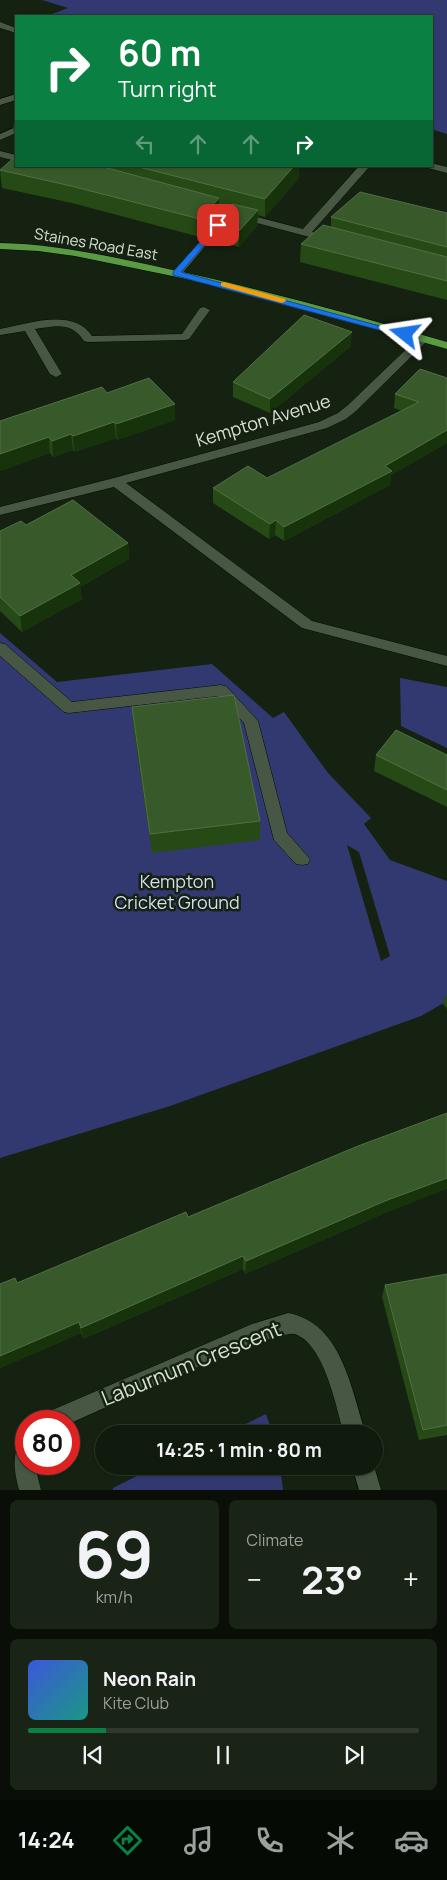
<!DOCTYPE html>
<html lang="en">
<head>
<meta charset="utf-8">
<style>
  body { margin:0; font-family:Manrope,sans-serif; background:#192316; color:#f1f3f6; height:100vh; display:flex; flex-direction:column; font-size:19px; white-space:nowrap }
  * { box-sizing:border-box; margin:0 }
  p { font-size:16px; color:#9ca19d }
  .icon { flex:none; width:28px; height:28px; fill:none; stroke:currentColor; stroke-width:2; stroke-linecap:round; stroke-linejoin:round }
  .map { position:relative; height:1490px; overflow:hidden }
  .panel { display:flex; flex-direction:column; gap:10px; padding:10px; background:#090e07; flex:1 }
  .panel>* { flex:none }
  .top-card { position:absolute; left:15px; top:15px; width:418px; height:152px; border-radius:0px; box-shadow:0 1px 4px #0004,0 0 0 1px #30382e; background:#0b8043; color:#fff; overflow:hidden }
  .speed { position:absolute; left:15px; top:1410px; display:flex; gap:10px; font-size:25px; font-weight:700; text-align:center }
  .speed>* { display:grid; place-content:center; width:65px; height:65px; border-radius:50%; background:#101a0d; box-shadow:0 1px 4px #0004,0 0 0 1px #30382e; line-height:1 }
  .speed .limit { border:8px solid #d22; background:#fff; color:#111 }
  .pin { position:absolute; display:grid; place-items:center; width:42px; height:42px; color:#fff; margin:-21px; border-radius:10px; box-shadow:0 2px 8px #0006 }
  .me { position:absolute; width:55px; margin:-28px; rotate:285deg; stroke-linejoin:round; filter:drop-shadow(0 0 4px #0008) }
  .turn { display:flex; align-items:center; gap:18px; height:105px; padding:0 20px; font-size:22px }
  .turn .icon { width:65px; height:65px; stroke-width:2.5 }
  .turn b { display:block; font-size:35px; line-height:42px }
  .lanes { display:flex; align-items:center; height:48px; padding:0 20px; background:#0003; justify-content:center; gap:25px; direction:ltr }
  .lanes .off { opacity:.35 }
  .big { font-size:38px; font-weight:700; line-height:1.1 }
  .panel .card { flex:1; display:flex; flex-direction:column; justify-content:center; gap:8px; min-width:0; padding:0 18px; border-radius:8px; background:#192316 }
  .panel .dial { align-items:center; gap:0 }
  .dial b { font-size:65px; line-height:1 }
  .song { display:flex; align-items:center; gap:15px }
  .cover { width:60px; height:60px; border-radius:8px; background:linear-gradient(135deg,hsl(230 70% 55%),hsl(170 70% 35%)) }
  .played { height:5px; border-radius:2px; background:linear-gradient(90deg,#0b8043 20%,#30382e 20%) }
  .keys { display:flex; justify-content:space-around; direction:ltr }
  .heat { display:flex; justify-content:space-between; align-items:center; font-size:28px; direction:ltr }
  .panel .tiles { flex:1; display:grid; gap:10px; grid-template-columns:1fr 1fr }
  .card:last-child { grid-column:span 2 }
  .trip { position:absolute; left:95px; top:1425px; width:288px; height:50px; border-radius:25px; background:#101a0d; box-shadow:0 1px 4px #0004,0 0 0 1px #30382e; font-weight:700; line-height:50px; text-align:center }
  .tabs { display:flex; height:80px; justify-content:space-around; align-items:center; background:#060a05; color:#9ca19d }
  .tabs .icon { width:35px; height:35px }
  .tabs .on { color:#0b8043 }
  .tabs b { font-size:22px; color:#f1f3f6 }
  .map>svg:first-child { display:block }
</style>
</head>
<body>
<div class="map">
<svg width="447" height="1490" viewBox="0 0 447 1490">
  <rect width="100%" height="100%" fill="#152211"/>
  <g fill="#323970" fill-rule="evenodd">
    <path d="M42,0H447V134L431,129V16H47L68,8Z"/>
    <path d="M0,633L57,682L212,664L273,718L284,712L328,773L371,818L364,824L390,860L447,881V1001L421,1016L170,1106L0,1158ZM347,845L359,852L390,956L381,961Z"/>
    <path d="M400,678L447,687V748L401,726Z"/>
    <path d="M266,1414L273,1434H225Z"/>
    <path d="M157,1466H280L283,1490H113V1488Z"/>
  </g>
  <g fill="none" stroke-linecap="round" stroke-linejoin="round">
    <g stroke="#020b01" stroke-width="1">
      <g id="service">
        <path d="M0,22L16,28V33L0,28Z"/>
        <path d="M16,94V100L0,105V99Z"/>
        <path d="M16,127V133L0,140V134Z"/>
        <path d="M0,151L16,155V161L0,157Z"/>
        <path d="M431,163L447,167V173L428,168L426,166H431Z"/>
        <path d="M359,166H370L312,232L336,238L337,240L336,242L332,243L231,216L180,276H172L171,274L224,215L195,207V203L199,202L303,229Z"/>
        <path d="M204,307L210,310L189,339L185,340L88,342L84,341C71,321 56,326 35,329L62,374L56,377L50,374L25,331L0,335V329C28,324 73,307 92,336L182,334L200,308Z"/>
        <path d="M0,643L5,644L72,702L221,685L226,686L258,721L287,833L310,859L308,864L302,865L296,864L274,840L244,723L218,696L69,713L64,712L0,656Z"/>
      </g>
    </g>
    <g stroke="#020b01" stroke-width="1">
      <g id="minor">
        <path d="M423,336L427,337L429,339L427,341L356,411L346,419L327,428L126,483L312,621L447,656V666L302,628L114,487L0,515V507L114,478L319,422L338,413L348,405L419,337Z"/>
        <path d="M288,1313C342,1323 351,1389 366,1434H344C336,1407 325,1345 295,1334C277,1328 98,1411 69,1424V1421H40L43,1414L252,1324Z"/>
        <path d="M26,1442V1464H37V1474L41,1490H19C15,1475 12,1460 18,1445Z"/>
        <path d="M352,1466H374L381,1490H359Z"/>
      </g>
    </g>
    <g stroke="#020b01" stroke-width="1">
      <path id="trunk" d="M0,243C57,244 113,257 168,269C262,289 355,315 447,342V349L295,306L187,279L75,256L38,251L0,249Z"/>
    </g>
    <use href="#service" fill="#485744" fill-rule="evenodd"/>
    <use href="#minor" fill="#485744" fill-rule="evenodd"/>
    <use href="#trunk" fill="#599a42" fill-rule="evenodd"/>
  </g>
  <g fill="#254a15">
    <path d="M16,124V144L15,143L13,126Z"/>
    <path d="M16,166H299V178L265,217L258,215L257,226L239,247L213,240V225L228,208L219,205V216L200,237L72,203L2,188L0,170Z"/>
    <path d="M447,213V300L300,262L301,244L331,227V217Z"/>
    <path d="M351,346L270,413L233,397V382Z"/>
    <path d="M447,378V443L391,475L390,485L284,541L275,535L269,539L213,503V488L267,478L402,411L394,408L395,394Z"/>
    <path d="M107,393L175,404V420L117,440L116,438L74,452L73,450L53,457L50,453L0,471V421Z"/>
    <path d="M26,525L128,543L129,559L80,587L82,599L22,632L0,611V531Z"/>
    <path d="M132,707L260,821V840L152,853L133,726Z"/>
    <path d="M376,755H447V807L374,771Z"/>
    <path d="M447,995V1009L443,1004L445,996Z"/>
    <path d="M383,1214L245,1274L243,1269L83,1339L81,1333L0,1368V1284L17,1283L188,1217Z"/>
    <path d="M447,1274V1435L419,1440L382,1297L385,1285Z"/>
  </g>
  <g fill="#17330b">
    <path d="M294,166H299V178L265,217V199Z"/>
    <path d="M219,198V216L200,237V219Z"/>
    <path d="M258,210L257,226L239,247V231Z"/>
    <path d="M352,332L351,346L270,413V399Z"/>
    <path d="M175,404V420L117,440L116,424Z"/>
    <path d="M114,422L116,438L74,452L73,436Z"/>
    <path d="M447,430V443L391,475L390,485L284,541V527L385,466Z"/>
    <path d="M71,434L73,450L53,457L52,441Z"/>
    <path d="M49,437L50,453L0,471V454Z"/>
    <path d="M276,520L275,535L269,539L270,524Z"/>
    <path d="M128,543L129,559L80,587L82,599L22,632L20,616L71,575Z"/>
    <path d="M447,1178V1189L383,1214L245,1274L246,1261L385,1201Z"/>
    <path d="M243,1256V1269L83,1339L81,1328Z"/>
    <path d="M79,1322L81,1333L0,1368V1356Z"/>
  </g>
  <g fill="#385a2a" stroke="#516f44">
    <path d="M16,156V166H100L219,198L200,219L71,186L0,170Z"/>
    <path d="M135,166H294L265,199Z"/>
    <path d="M360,192L447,213V247L331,217Z"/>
    <path d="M232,204L258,210L239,231L213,225Z"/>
    <path d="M323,225L447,257V281L301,244Z"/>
    <path d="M304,315L352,332L270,399L233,382Z"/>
    <path d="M420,369L447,378V430L385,466L392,471L284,527L276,520L270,524L213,488L248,466L267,478L419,402L395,394Z"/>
    <path d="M149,378L175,404L116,424L114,422L73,436L71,434L52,441L49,437L0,454V421L102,387L107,393Z"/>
    <path d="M73,500L128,543L71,575L80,583L20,616L0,597V531L21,521L26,525Z"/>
    <path d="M234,695L260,821L150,834L132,707Z"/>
    <path d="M396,730L447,755V790L376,755Z"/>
    <path d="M447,1113V1178L385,1201L246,1261L243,1256L81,1328L79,1322L0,1356V1284L15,1278L17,1283L186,1212L188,1217L358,1146Z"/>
    <path d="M447,1274V1425L423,1430L385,1285Z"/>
  </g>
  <path fill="#1a73e8" stroke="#114b97" d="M216,224L222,225L181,272L409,334L402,336L173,275V272Z"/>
  <path fill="#f59e0b" d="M224,282L285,299L286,301L282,303L221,286V283Z"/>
  <g text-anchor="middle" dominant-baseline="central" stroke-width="5" stroke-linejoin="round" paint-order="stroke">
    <g font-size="15" fill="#d7e0d4" stroke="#152211">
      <text transform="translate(96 244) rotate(10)">Staines Road East</text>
    </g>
    <g font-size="18" fill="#d7e0d4" stroke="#152211">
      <text transform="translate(263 420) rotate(-17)">Kempton Avenue</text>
    </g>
    <g font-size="18" fill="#d8ddf2" stroke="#152211">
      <text x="177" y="881">Kempton<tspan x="177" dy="21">Cricket Ground</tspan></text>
    </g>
    <g font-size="21" fill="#d7e0d4" stroke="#152211">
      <text transform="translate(191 1363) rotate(-22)">Laburnum Crescent</text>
    </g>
  </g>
</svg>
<div class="speed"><div class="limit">80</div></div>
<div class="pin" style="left:218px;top:225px;background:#d93025"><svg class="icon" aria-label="arrive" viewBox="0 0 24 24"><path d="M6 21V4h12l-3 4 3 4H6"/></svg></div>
<svg class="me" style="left:405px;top:334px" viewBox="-20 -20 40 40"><path d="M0-17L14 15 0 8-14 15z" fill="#1a73e8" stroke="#fff" stroke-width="4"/></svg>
<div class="trip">14:25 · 1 min · 80 m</div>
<div class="top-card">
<div class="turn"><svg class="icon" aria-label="right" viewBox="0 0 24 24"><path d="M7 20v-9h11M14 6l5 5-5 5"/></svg><div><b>60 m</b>Turn right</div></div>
<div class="lanes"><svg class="icon off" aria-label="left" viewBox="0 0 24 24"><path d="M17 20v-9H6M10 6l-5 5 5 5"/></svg><svg class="icon off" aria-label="ahead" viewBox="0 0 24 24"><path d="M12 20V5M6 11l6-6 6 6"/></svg><svg class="icon off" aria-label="ahead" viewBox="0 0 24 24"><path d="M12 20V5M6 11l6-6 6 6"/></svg><svg class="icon" aria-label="right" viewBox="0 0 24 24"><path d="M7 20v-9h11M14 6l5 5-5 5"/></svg></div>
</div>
</div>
<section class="panel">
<div class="tiles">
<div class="card dial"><b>69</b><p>km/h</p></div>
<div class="card"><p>Climate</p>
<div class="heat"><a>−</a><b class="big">23°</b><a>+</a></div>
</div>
<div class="card">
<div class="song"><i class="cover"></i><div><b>Neon Rain</b><p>Kite Club</p></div></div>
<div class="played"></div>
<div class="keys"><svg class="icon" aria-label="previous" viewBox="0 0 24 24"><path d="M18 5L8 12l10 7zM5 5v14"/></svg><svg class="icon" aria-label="pause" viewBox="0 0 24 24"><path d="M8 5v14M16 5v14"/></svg><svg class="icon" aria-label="next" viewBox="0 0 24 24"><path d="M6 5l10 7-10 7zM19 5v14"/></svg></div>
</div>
</div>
</section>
<nav class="tabs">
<b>14:24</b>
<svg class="icon on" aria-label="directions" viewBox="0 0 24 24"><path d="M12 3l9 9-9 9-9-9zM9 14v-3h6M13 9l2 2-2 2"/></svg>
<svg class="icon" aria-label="music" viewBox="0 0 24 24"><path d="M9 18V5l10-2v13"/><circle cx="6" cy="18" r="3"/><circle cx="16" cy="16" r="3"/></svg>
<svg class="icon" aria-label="phone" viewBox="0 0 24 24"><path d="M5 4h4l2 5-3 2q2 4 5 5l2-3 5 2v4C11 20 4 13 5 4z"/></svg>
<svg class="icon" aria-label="climate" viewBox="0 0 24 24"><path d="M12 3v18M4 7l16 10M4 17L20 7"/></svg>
<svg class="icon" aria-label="car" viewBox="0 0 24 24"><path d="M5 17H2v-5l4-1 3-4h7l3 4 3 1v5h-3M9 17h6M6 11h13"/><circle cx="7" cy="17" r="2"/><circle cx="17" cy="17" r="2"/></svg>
</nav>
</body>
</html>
